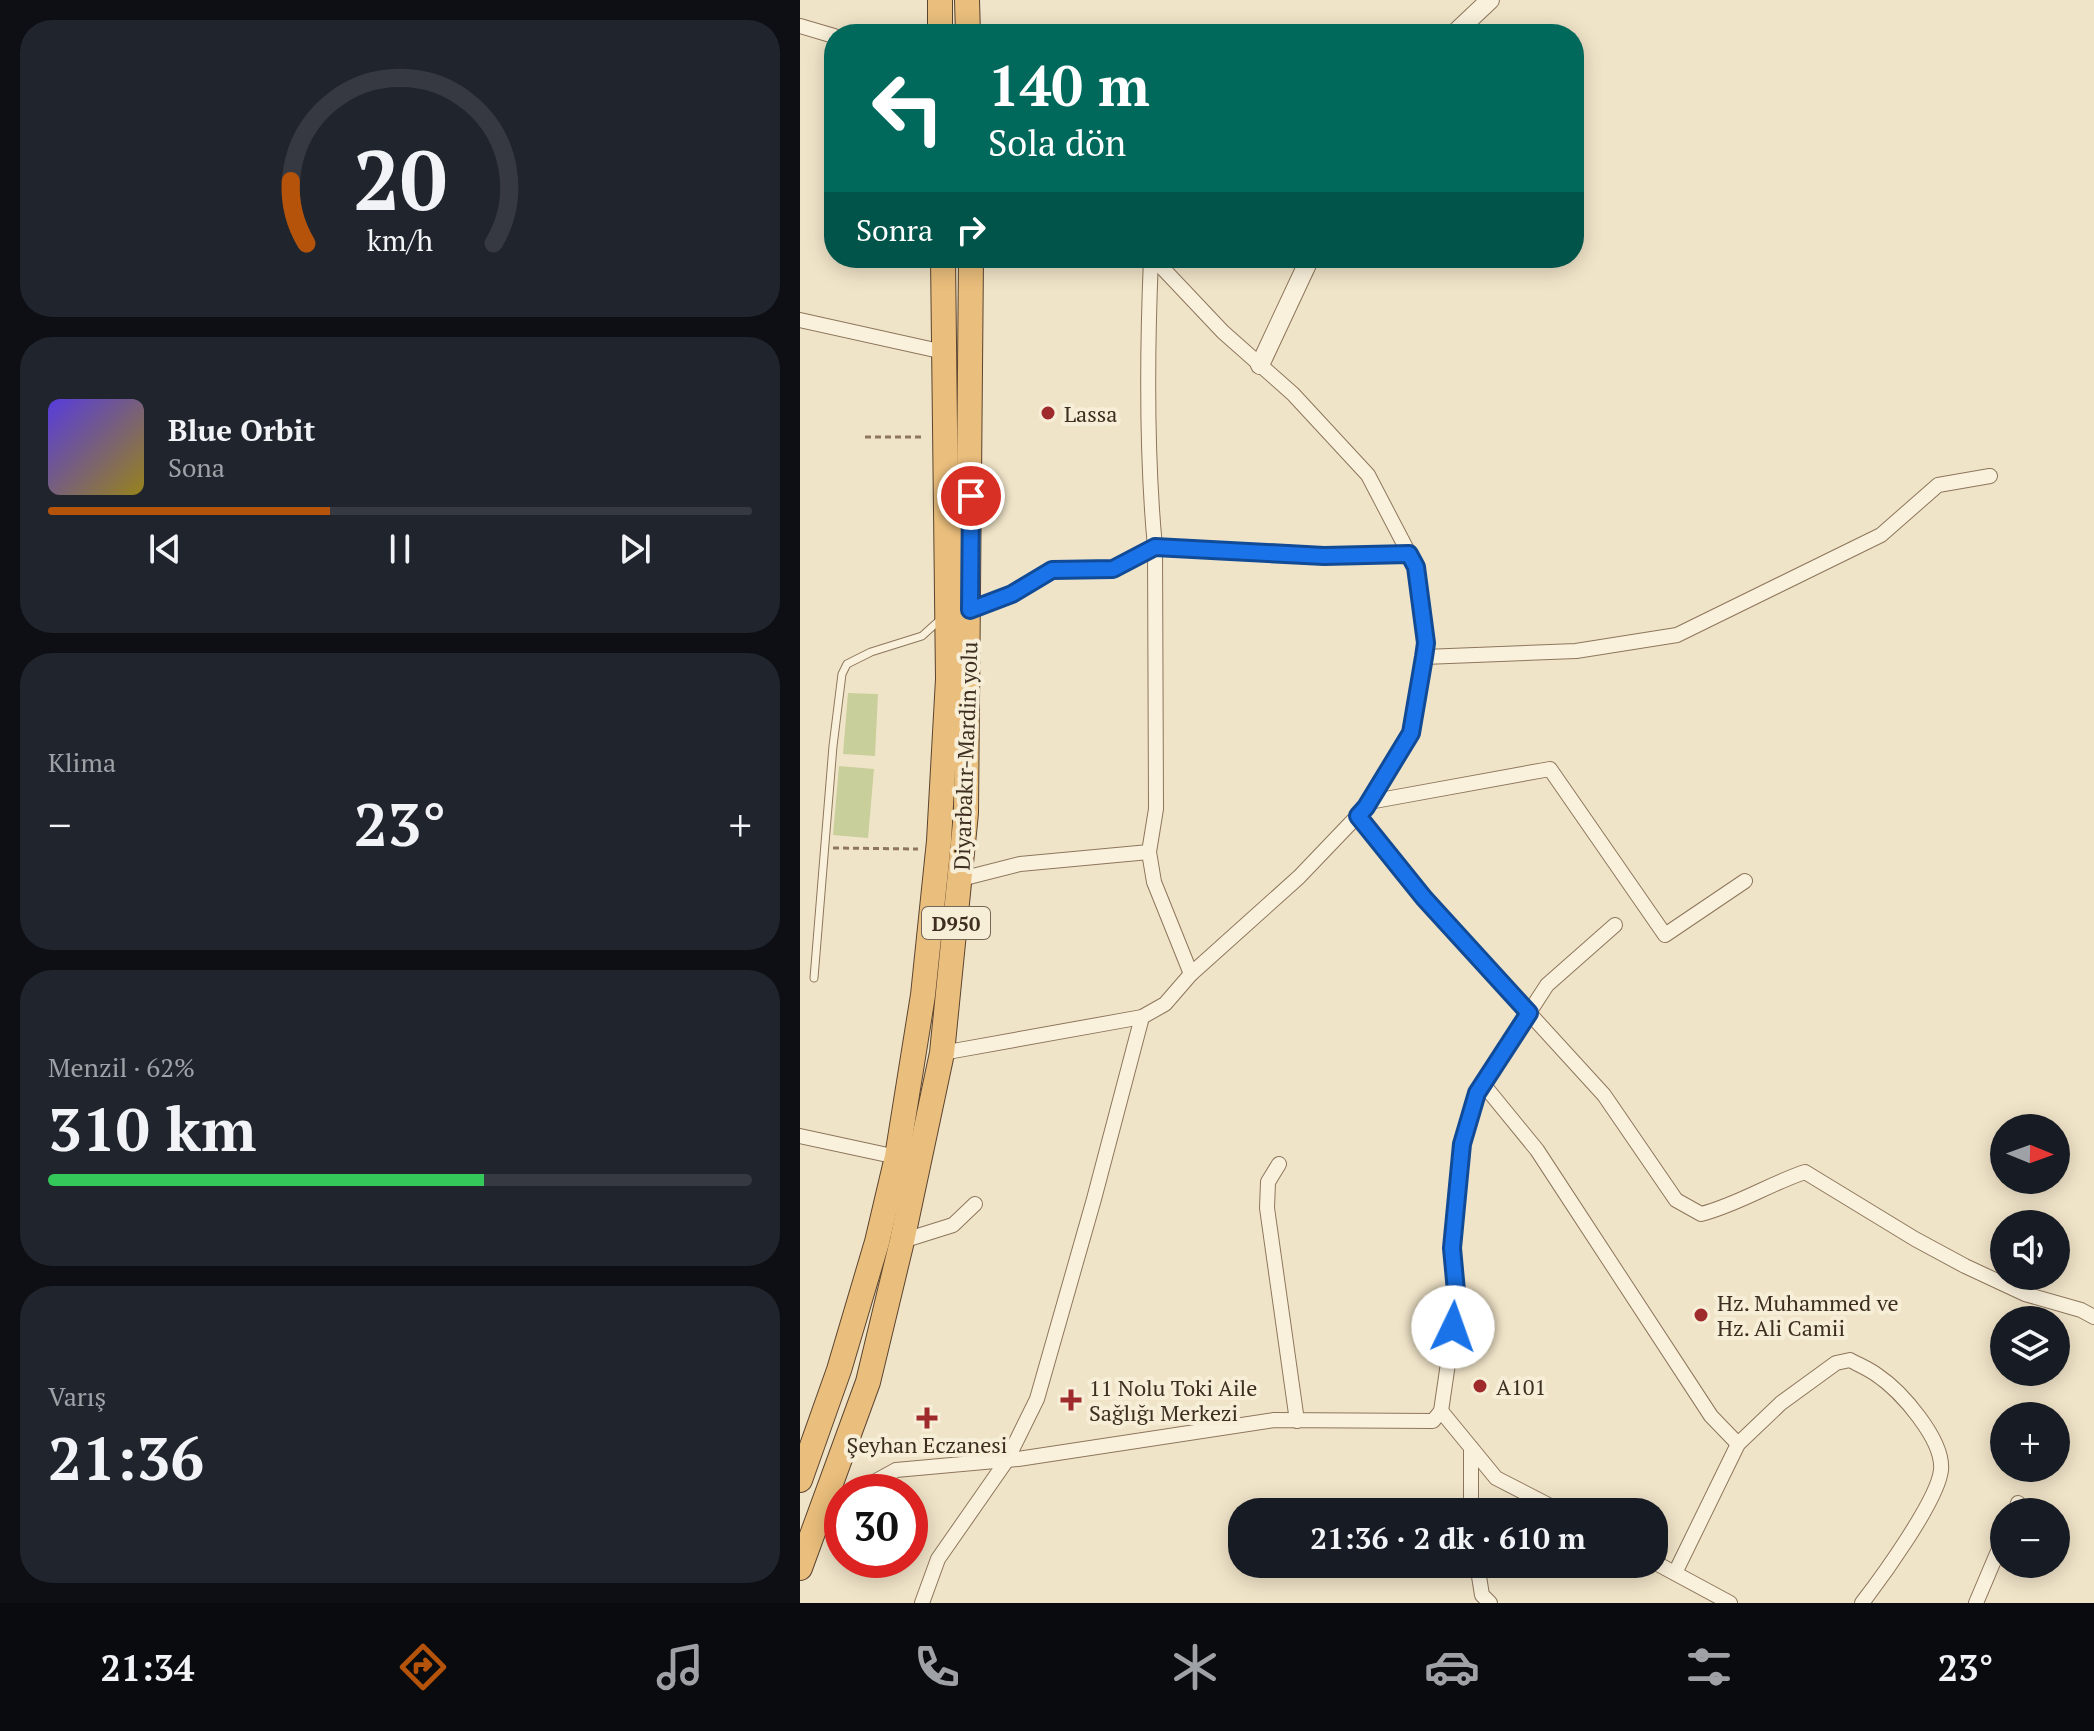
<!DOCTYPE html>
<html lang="tr">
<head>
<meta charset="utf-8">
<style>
  body { margin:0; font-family:"PT Serif",serif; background:#20242c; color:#f1f3f6; height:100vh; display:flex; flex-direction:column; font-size:30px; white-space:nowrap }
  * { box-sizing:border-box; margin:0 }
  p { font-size:26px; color:#9ea1a6 }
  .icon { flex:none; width:44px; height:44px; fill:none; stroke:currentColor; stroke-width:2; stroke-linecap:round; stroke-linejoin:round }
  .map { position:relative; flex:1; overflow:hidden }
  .side { display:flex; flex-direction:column; gap:20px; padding:20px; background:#0d0f14; width:800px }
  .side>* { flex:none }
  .top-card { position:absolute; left:24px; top:24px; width:760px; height:244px; border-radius:32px; box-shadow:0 4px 20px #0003; background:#00695c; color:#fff; overflow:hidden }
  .needle { width:52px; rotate:91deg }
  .fabs { position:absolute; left:1190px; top:1114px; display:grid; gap:16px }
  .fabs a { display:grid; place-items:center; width:80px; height:80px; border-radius:50%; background:#171b24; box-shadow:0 4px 20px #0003; font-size:40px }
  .speed { position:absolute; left:24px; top:1474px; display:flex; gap:16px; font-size:40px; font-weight:700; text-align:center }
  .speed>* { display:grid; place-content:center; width:104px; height:104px; border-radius:50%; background:#171b24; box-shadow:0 4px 20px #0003; line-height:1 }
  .speed .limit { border:12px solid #d22; background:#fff; color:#111 }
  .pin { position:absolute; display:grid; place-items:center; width:68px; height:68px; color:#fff; margin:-34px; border:4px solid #fff; border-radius:50%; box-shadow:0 2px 8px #0007 }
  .me { position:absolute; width:88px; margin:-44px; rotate:3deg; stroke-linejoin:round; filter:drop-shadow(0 0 6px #0008) }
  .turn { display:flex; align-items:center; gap:28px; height:168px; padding:0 32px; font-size:36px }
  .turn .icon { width:104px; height:104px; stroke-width:2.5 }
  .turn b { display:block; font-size:56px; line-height:68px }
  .then { display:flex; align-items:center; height:76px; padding:0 32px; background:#0003; gap:16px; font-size:30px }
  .big { font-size:60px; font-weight:700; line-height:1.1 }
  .side .card { flex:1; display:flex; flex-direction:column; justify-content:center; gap:12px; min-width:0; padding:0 28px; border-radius:32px; background:#20242c }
  .side .dial { align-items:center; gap:0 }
  .dial svg { height:208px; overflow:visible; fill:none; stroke:#363941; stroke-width:7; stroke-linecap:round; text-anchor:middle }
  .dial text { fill:#f1f3f6; stroke:none }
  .song { display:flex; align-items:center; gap:24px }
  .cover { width:96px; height:96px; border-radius:12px; background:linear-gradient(135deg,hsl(250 70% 55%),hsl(50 70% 35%)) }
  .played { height:8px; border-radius:4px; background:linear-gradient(90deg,#b45309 40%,#363941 40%) }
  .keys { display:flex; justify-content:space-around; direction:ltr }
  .heat { display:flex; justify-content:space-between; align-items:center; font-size:44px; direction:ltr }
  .charge { height:12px; border-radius:6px; background:linear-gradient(90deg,#34c759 62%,#363941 0) }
  .trip { position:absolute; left:428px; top:1498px; width:440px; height:80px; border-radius:32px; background:#171b24; box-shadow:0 4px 20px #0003; font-weight:700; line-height:80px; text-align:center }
  .dock { display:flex; height:128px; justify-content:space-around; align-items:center; background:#090b0e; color:#9ea1a6 }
  .dock .icon { width:56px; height:56px }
  .dock .active { color:#b45309 }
  .dock b { font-size:36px; color:#f1f3f6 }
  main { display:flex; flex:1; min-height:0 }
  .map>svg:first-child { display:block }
</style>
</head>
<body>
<main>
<section class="side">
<div class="card dial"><svg viewBox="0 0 100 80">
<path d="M14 69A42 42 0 1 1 86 69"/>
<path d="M14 69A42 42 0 0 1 8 45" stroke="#b45309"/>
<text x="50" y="56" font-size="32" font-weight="700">20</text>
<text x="50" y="72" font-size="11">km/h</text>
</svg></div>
<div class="card">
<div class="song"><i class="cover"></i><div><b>Blue Orbit</b><p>Sona</p></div></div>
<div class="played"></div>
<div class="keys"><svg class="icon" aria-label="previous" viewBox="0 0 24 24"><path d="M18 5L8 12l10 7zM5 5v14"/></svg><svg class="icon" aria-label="pause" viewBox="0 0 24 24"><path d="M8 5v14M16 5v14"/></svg><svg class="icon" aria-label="next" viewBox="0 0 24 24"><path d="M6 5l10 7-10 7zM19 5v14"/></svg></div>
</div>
<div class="card"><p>Klima</p>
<div class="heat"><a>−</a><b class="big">23°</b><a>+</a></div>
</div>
<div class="card"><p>Menzil · 62%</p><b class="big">310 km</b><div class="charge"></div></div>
<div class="card"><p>Varış</p><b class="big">21:36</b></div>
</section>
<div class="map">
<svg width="1294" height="1603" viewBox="0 0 1294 1603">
  <rect width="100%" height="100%" fill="#f0e4c8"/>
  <g fill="#c9cf9b">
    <path d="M48,693L78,694L75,756L43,754Z"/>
    <path d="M39,766L74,769L68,838L33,835Z"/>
  </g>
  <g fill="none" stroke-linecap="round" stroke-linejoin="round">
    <g stroke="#8d765c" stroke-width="9">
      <path id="service" d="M14,978L33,746L42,674L47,664L71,652L122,636L142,618"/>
    </g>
    <g stroke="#8d765c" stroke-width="16">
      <g id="minor">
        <path d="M0,26L34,36"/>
        <path d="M351,258C347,353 346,452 355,547L356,809L349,852L354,882L391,974"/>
        <path d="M0,320L144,352"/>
        <path d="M170,610L212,594L252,570L313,569L355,547L524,556L609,554"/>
        <path d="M624,657L776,651L877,635L1081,535L1138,485L1190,476"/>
        <path d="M569,802L750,769L865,935L945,881"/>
        <path d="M558,816L624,898L804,1095L876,1200L901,1214C937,1205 969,1184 1005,1172L1115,1239L1165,1266L1225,1294L1281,1310L1294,1317"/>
        <path d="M161,879L220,864L349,852"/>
        <path d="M142,1053L342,1017L365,1004L391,974L499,877L566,807L611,733L626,643L616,567L568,475L493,394L423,332L353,258"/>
        <path d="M683,1084L737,1150L911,1416L938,1444"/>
        <path d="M0,1136L97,1157"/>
        <path d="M479,1164L468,1182L467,1208L497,1421"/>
        <path d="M102,1241L153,1225L175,1204"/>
        <path d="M641,1411L696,1478L762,1512"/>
        <path d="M671,1448V1512"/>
        <path d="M56,1492L96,1470L218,1459L474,1420L633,1421L641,1411L657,1302L652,1248L662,1144L677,1093L747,985L815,925"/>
        <path d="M1215,1512L1218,1503"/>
        <path d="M19,1527L42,1505"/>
        <path d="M854,1562L930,1603"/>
        <path d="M677,1564L682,1595L690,1603"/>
        <path d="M875,1573L938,1444L981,1403L1036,1363L1050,1360C1059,1365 1069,1369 1077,1375C1101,1391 1144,1440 1141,1470C1138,1500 1082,1577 1062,1603"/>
        <path d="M122,1603L138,1559L207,1460L237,1399L294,1199L342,1017"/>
        <path d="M1176,1603L1204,1537"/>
      </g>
    </g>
    <g stroke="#8d765c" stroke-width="20">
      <g id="tertiary">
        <path d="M654,34L690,0"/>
        <path d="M460,365L510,258"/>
      </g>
    </g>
    <g stroke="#5b4430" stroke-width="26">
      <g id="trunk">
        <path d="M167,0L168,34"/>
        <path d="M140,34V0"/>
        <path d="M0,1480L39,1370L77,1242L97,1157L123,995L139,841L148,679L143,258"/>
        <path d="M0,1568L68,1382L102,1241L142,1053L166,813L171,258"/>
      </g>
    </g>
    <g stroke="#8d765c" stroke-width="3" stroke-dasharray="6 4" stroke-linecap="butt">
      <path d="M65,437H125"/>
      <path d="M33,848L118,849"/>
    </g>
    <use href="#service" stroke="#faf1dc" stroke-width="7"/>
    <use href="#minor" stroke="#faf1dc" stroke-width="14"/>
    <use href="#tertiary" stroke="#faf1dc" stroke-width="18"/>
    <use href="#trunk" stroke="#eabe7c" stroke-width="24"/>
  </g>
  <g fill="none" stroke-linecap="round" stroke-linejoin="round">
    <g stroke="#114b97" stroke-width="20">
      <path id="route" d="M171,496L170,610L212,594L252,570L313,569L355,547L524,556L609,554L616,567L626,643L624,657L611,733L566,807L558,816L624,898L729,1013L677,1093L662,1144L652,1248L657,1302L653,1327"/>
    </g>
    <use href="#route" stroke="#1a73e8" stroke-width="14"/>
  </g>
  <g fill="#9e2a2b" stroke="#f7eed8" stroke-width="3">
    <circle cx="248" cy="413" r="8"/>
    <circle cx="901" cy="1315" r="8"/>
    <circle cx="680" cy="1386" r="8"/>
    <path d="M267 1388h8v8h8v8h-8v8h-8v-8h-8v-8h8z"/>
    <path d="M123 1406h8v8h8v8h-8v8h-8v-8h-8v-8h8z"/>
  </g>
  <g text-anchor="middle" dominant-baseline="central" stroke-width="8" stroke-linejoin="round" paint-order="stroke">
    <rect fill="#f7eed8" stroke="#756857" stroke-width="2" x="122" y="907" width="68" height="32" rx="6"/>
    <g font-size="20" font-weight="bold" fill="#3d2e20">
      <text x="156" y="923">D950</text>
    </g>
    <g font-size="22" fill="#3d2e20" stroke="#f7eed8" text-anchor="start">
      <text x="264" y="413">Lassa</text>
      <text x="917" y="1302">Hz. Muhammed ve<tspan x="917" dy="25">Hz. Ali Camii</tspan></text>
      <text x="696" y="1386">A101</text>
      <text x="289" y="1387">11 Nolu Toki Aile<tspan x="289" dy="25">Sağlığı Merkezi</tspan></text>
      <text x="127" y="1444" text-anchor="middle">Şeyhan Eczanesi</text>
    </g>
    <g font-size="22" fill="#3d2e20" stroke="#f7eed8">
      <text transform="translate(165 756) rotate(-88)">Diyarbakır-Mardin yolu</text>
    </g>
  </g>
</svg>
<div class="fabs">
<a><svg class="needle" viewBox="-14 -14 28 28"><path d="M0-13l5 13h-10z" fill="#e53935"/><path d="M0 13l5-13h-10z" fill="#9ea1a6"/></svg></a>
<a><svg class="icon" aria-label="sound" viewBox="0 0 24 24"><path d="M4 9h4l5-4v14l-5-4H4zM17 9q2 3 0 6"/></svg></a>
<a><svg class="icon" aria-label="layers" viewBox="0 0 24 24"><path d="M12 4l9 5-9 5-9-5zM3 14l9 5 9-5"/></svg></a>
<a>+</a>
<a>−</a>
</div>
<div class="speed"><div class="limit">30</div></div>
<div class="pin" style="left:171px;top:496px;background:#d93025"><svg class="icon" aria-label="arrive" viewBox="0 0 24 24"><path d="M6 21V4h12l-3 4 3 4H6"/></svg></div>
<svg class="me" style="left:653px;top:1327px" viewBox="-20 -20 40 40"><circle r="19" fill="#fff"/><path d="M0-13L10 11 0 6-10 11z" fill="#1a73e8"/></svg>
<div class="trip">21:36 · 2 dk · 610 m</div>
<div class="top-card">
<div class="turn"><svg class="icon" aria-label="left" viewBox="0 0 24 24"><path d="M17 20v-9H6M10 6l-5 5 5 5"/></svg><div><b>140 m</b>Sola dön</div></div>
<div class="then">Sonra<svg class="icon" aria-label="right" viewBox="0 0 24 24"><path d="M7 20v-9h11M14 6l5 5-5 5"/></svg></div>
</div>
</div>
</main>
<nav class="dock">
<b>21:34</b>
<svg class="icon active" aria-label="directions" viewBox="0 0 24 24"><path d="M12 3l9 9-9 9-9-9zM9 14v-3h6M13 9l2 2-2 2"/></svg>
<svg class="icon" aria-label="music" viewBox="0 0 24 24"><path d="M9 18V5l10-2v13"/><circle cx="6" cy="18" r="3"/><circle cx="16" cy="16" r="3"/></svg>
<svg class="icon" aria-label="phone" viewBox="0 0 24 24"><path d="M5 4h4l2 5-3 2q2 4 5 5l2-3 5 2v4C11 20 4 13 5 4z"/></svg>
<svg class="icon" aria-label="climate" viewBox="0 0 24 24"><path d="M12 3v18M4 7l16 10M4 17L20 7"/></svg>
<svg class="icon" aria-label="car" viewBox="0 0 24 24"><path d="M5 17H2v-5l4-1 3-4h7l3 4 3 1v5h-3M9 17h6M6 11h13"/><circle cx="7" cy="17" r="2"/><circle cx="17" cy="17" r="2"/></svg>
<svg class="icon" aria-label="filters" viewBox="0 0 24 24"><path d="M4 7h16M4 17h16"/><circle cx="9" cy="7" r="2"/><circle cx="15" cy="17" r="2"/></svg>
<b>23°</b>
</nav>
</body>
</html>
